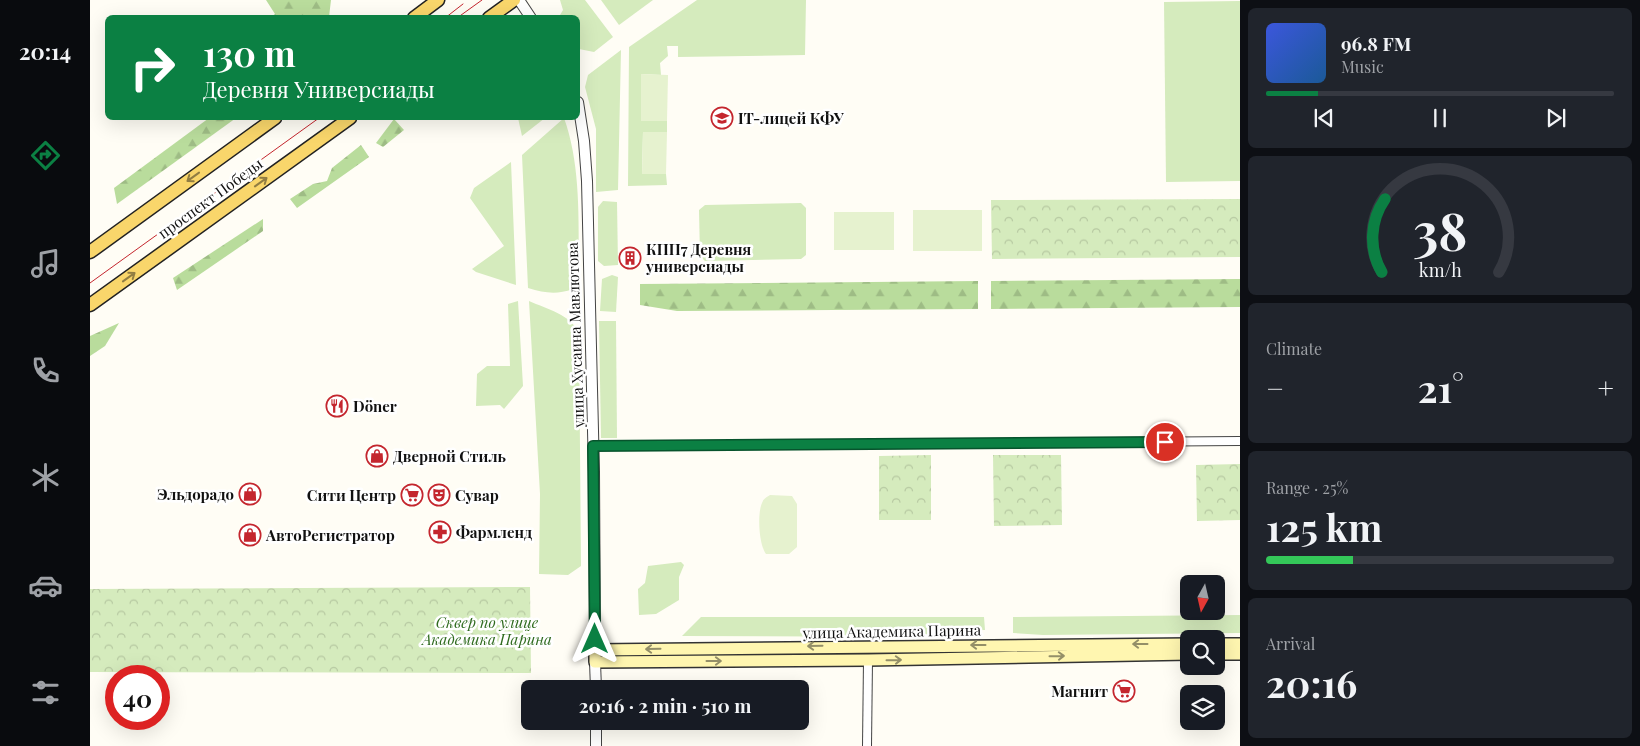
<!DOCTYPE html>
<html lang="en">
<head>
<meta charset="utf-8">
<style>
  body { margin:0; font-family:"Playfair Display",serif; background:#20242c; color:#f1f3f6; height:100vh; display:flex; flex-direction:column; font-size:19px; white-space:nowrap }
  * { box-sizing:border-box; margin:0 }
  p { font-size:16px; color:#9ea1a6 }
  .icon { flex:none; width:28px; height:28px; fill:none; stroke:currentColor; stroke-width:2; stroke-linecap:round; stroke-linejoin:round }
  .map { position:relative; flex:1; overflow:hidden }
  .panel { display:flex; flex-direction:column; gap:8px; padding:8px; background:#0d0f14; width:400px }
  .panel>* { flex:none }
  .guide { position:absolute; left:15px; top:15px; width:475px; height:105px; border-radius:8px; box-shadow:0 5px 20px #0002; background:#0b8043; color:#fff; overflow:hidden }
  .needle { width:32px; rotate:188deg }
  .buttons { position:absolute; left:1090px; top:575px; display:grid; gap:10px }
  .buttons a { display:grid; place-items:center; width:45px; height:45px; border-radius:8px; background:#171b24; box-shadow:0 5px 20px #0002; font-size:25px }
  .speed { position:absolute; left:15px; top:665px; display:flex; gap:10px; font-size:25px; font-weight:700; text-align:center }
  .speed>* { display:grid; place-content:center; width:65px; height:65px; border-radius:50%; background:#171b24; box-shadow:0 5px 20px #0002; line-height:1 }
  .speed .limit { border:8px solid #d22; background:#fff; color:#111 }
  .pin { position:absolute; display:grid; place-items:center; width:42px; height:42px; color:#fff; margin:-21px; border:2px solid #fff; border-radius:50%; box-shadow:0 1px 5px #0007 }
  .me { position:absolute; width:55px; margin:-28px; rotate:0deg; stroke-linejoin:round; filter:drop-shadow(0 0 4px #0008) }
  .turn { display:flex; align-items:center; gap:18px; height:105px; padding:0 15px; font-size:22px }
  .turn .icon { width:65px; height:65px; stroke-width:2.5 }
  .turn b { display:block; font-size:35px; line-height:42px }
  .big { font-size:38px; font-weight:700; line-height:1.1 }
  .panel .card { flex:1; display:flex; flex-direction:column; justify-content:center; gap:8px; min-width:0; padding:0 18px; border-radius:8px; background:#20242c }
  .panel .dial { align-items:center; gap:0 }
  .dial svg { height:130px; overflow:visible; fill:none; stroke:#363941; stroke-width:7; stroke-linecap:round; text-anchor:middle }
  .dial text { fill:#f1f3f6; stroke:none }
  .song { display:flex; align-items:center; gap:15px }
  .cover { width:60px; height:60px; border-radius:8px; background:linear-gradient(135deg,hsl(230 70% 55%),hsl(210 70% 35%)) }
  .played { height:5px; border-radius:2px; background:linear-gradient(90deg,#0b8043 15%,#363941 15%) }
  .keys { display:flex; justify-content:space-around; direction:ltr }
  .heat { display:flex; justify-content:space-between; align-items:center; font-size:28px; direction:ltr }
  .charge { height:8px; border-radius:4px; background:linear-gradient(90deg,#34c759 25%,#363941 0) }
  .trip { position:absolute; left:431px; top:680px; width:288px; height:50px; border-radius:8px; background:#171b24; box-shadow:0 5px 20px #0002; font-weight:700; line-height:50px; text-align:center }
  main { display:flex; flex:1; min-height:0 }
  .menu { display:flex; flex-direction:column; width:90px; justify-content:space-around; align-items:center; background:#090b0e; color:#9ea1a6 }
  .menu .icon { width:35px; height:35px }
  .menu .active { color:#0b8043 }
  .menu b { font-size:22px; color:#f1f3f6 }
  .map>svg:first-child { display:block }
</style>
</head>
<body>
<main>
<nav class="menu">
<b>20:14</b>
<svg class="icon active" aria-label="directions" viewBox="0 0 24 24"><path d="M12 3l9 9-9 9-9-9zM9 14v-3h6M13 9l2 2-2 2"/></svg>
<svg class="icon" aria-label="music" viewBox="0 0 24 24"><path d="M9 18V5l10-2v13"/><circle cx="6" cy="18" r="3"/><circle cx="16" cy="16" r="3"/></svg>
<svg class="icon" aria-label="phone" viewBox="0 0 24 24"><path d="M5 4h4l2 5-3 2q2 4 5 5l2-3 5 2v4C11 20 4 13 5 4z"/></svg>
<svg class="icon" aria-label="climate" viewBox="0 0 24 24"><path d="M12 3v18M4 7l16 10M4 17L20 7"/></svg>
<svg class="icon" aria-label="car" viewBox="0 0 24 24"><path d="M5 17H2v-5l4-1 3-4h7l3 4 3 1v5h-3M9 17h6M6 11h13"/><circle cx="7" cy="17" r="2"/><circle cx="17" cy="17" r="2"/></svg>
<svg class="icon" aria-label="filters" viewBox="0 0 24 24"><path d="M4 7h16M4 17h16"/><circle cx="9" cy="7" r="2"/><circle cx="15" cy="17" r="2"/></svg>
</nav>
<div class="map">
<svg width="1150" height="746" viewBox="0 0 1150 746">
  <defs>
    <pattern id="forest-firs" width="22" height="20" patternUnits="userSpaceOnUse" patternTransform="scale(1.25)"><rect width="22" height="20" fill="#b9dc9c"/><path d="M5 1l3.5 6h-7zM16 11l3.5 6h-7z" fill="#9ebc85"/></pattern>
    <pattern id="park-crowns" width="20" height="18" patternUnits="userSpaceOnUse" patternTransform="scale(1.25)"><rect width="20" height="18" fill="#d5ebbd"/><path d="M2 6a3 3 0 1 1 6 0M12 15a3 3 0 1 1 6 0" fill="none" stroke="#b6c8a1"/></pattern>
  </defs>
  <rect width="100%" height="100%" fill="#fffdf5"/>
  <g fill="#d5ebbd">
    <path d="M470,0H495L523,37L504,52L489,49L488,18L471,17L470,15L473,10Z"/>
    <path d="M511,0H563L529,25Z"/>
    <path d="M607,0H716L715,55L588,57V46H577L578,56L570,63L571,75L552,74L551,121H577V132H553L552,173L576,174L577,185L538,186L539,47Z"/>
    <path d="M1150,1V181L1076,182L1074,2Z"/>
    <path d="M531,50L528,190L506,192V129L495,87L498,75Z"/>
    <path d="M428,118H455L432,136Z"/>
    <path d="M474,118C492,168 488,226 489,279L483,289C466,295 455,293 438,288L432,155Z"/>
    <path d="M421,162L426,285L386,272L382,269L414,246L380,198L384,188Z"/>
    <path d="M513,201L527,202L528,265L514,266L508,261V207Z"/>
    <path d="M711,203L716,208V255L711,259L615,261L610,256L609,210L615,205Z"/>
    <path d="M522,275L528,277L526,312L510,311L512,279Z"/>
    <path d="M428,301L433,386L414,409L410,405L386,406L387,374L397,366H420L418,304Z"/>
    <path d="M439,301C457,309 480,314 489,333L491,566L478,575L449,574L450,494Z"/>
    <path d="M509,321H526L527,438H511Z"/>
    <path d="M591,562L594,565L589,577V600L566,614L549,615L548,589L555,583L558,566Z"/>
    <path d="M1150,615V633L953,635L923,633V617Z"/>
    <path d="M611,617H894L895,630L867,631L836,637L592,636Z"/>
  </g>
  <g fill="url(#forest-firs)">
    <path d="M176,0H241L239,17H181L185,14Z"/>
    <path d="M119,118H146L27,204L24,188Z"/>
    <path d="M304,119L314,130L293,147L286,143Z"/>
    <path d="M271,145L279,157L207,208L200,199L223,184L237,181L242,168Z"/>
    <path d="M173,219V231L87,290L83,278Z"/>
    <path d="M1150,279V307L901,309V281Z"/>
    <path d="M888,281V309L587,311L550,305V284Z"/>
    <path d="M29,323L15,346L0,356V336Z"/>
  </g>
  <g fill="url(#park-crowns)">
    <path d="M1150,199V257L902,259L901,200Z"/>
    <path d="M841,455V520H789V456Z"/>
    <path d="M903,455H971L972,525L904,526Z"/>
    <path d="M1150,464V520L1107,521L1106,465Z"/>
    <path d="M440,587L441,673L0,672V589Z"/>
  </g>
  <g fill="#e6f2cf">
    <path d="M551,74L578,75L577,121H551Z"/>
    <path d="M553,132H577L576,174H552Z"/>
    <rect x="823" y="210" width="69" height="41"/>
    <rect x="744" y="212" width="60" height="38"/>
    <path d="M680,495L702,496L707,504V547L699,554H676C669,545 667,514 672,503C673,499 677,497 680,495Z"/>
  </g>
  <g fill="none" stroke-linecap="round" stroke-linejoin="round">
    <g stroke="#444" stroke-width="10">
      <g id="minor">
        <path d="M503,446L1150,441"/>
        <path d="M777,746L778,660"/>
      </g>
    </g>
    <g stroke="#444" stroke-width="12">
      <g id="tertiary">
        <path d="M429,0L441,18"/>
        <path d="M488,102L494,141L497,181L504,472L505,650"/>
        <path d="M505,662L506,689"/>
        <path d="M506,721V746"/>
      </g>
    </g>
    <g stroke="#333" stroke-width="14">
      <g id="secondary">
        <path d="M1099,644L505,650V662L778,660L1099,654"/>
        <path d="M1126,644H1150"/>
        <path d="M1126,654H1150"/>
      </g>
    </g>
    <g stroke="#222" stroke-width="15">
      <g id="primary">
        <path d="M324,18L348,0"/>
        <path d="M399,18L424,0"/>
        <path d="M0,252L185,118"/>
        <path d="M0,305L260,118"/>
      </g>
    </g>
    <use href="#minor" stroke="#fff" stroke-width="8"/>
    <use href="#tertiary" stroke="#fff" stroke-width="10"/>
    <use href="#secondary" stroke="#fff6b0" stroke-width="11"/>
    <use href="#primary" stroke="#f9d66b" stroke-width="12"/>
    <g stroke="#c4262e" stroke-width="1">
      <path d="M355,18L373,4"/>
      <path d="M367,18L392,0"/>
      <path d="M0,283L229,118"/>
    </g>
  </g>
  <defs><path id="oneway-shaft" d="M-6 0H5M1.5-3L5.5 0L1.5 3" fill="none" stroke-width="1.6" stroke-linecap="round" stroke-linejoin="round" transform="scale(1.25)"/></defs>
  <g stroke="#917d42">
    <use href="#oneway-shaft" transform="translate(103 177) rotate(144)"/>
    <use href="#oneway-shaft" transform="translate(171 182) rotate(-36)"/>
    <use href="#oneway-shaft" transform="translate(39 277) rotate(-36)"/>
  </g>
  <g stroke="#948f68">
    <use href="#oneway-shaft" transform="translate(1050 644) rotate(180)"/>
    <use href="#oneway-shaft" transform="translate(888 645) rotate(180)"/>
    <use href="#oneway-shaft" transform="translate(725 646) rotate(179)"/>
    <use href="#oneway-shaft" transform="translate(563 649) rotate(179)"/>
    <use href="#oneway-shaft" transform="translate(967 656) rotate(-1)"/>
    <use href="#oneway-shaft" transform="translate(804 660) rotate(-1)"/>
    <use href="#oneway-shaft" transform="translate(624 661)"/>
  </g>
  <g fill="none" stroke-linecap="round" stroke-linejoin="round">
    <g stroke="#07532c" stroke-width="12">
      <path id="route" d="M505,639L503,446L1075,442"/>
    </g>
    <use href="#route" stroke="#0b8043" stroke-width="9"/>
  </g>
  <defs>
    <g id="school-ring" transform="scale(1.125)"><circle r="9.5" fill="#fff" stroke="#c4262e" stroke-width="1.5"/><path d="M0-5L7-2L0 1L-7-2ZM-4 1L0 2.5L4 1V4Q0 6-4 4Z" fill="#c4262e"/></g>
    <g id="building-ring" transform="scale(1.125)"><circle r="9.5" fill="#fff" stroke="#c4262e" stroke-width="1.5"/><path d="M-4-6H4V6H1V3H-1V6H-4ZM-2.5-4.3h1.7v1.8h-1.7ZM.8-4.3h1.7v1.8H.8ZM-2.5-1h1.7V.8h-1.7ZM.8-1h1.7V.8H.8Z" fill="#c4262e"/></g>
    <g id="restaurant-ring" transform="scale(1.125)"><circle r="9.5" fill="#fff" stroke="#c4262e" stroke-width="1.5"/><path d="M-5-6h1v4h1v-4h1v4h1v-4h1v5L-1.5 .5V6h-2V.5L-5-1ZM5-6V6H3V1.5H1.5Q1.5-4 5-6Z" fill="#c4262e"/></g>
    <g id="shop-ring" transform="scale(1.125)"><circle r="9.5" fill="#fff" stroke="#c4262e" stroke-width="1.5"/><path d="M-5-2.5h2.3a2.7 3.5 0 0 1 5.4 0H5L5.5 6h-11ZM-1.5-2.5h3a1.5 2.3 0 0 0-3 0Z" fill="#c4262e"/></g>
    <g id="supermarket-ring" transform="scale(1.125)"><circle r="9.5" fill="#fff" stroke="#c4262e" stroke-width="1.5"/><path d="M-6-5.5h2.5l.6 2H6L4.5 2H-2.5L-4.4-4H-6ZM-1.5 3.2a1.3 1.3 0 1 0 .1 0ZM3 3.2a1.3 1.3 0 1 0 .1 0Z" fill="#c4262e"/></g>
    <g id="theatre-ring" transform="scale(1.125)"><circle r="9.5" fill="#fff" stroke="#c4262e" stroke-width="1.5"/><path d="M-5-5.5Q0-4 5-5.5V0Q5 5 0 6Q-5 5-5 0ZM-3.3-2.5H-1v1.5H-3.3ZM1-2.5H3.3v1.5H1ZM-2.8 1Q0 5.5 2.8 1Z" fill="#c4262e"/></g>
    <g id="pharmacy-ring" transform="scale(1.125)"><circle r="9.5" fill="#fff" stroke="#c4262e" stroke-width="1.5"/><path d="M-2-6h4v4h4v4h-4v4h-4v-4h-4v-4h4Z" fill="#c4262e"/></g>
  </defs>
  <g fill-rule="evenodd">
    <use href="#school-ring" x="632" y="118"/>
    <use href="#building-ring" x="540" y="258"/>
    <use href="#restaurant-ring" x="247" y="406"/>
    <use href="#shop-ring" x="287" y="456"/>
    <use href="#shop-ring" x="160" y="494"/>
    <use href="#supermarket-ring" x="322" y="495"/>
    <use href="#theatre-ring" x="349" y="495"/>
    <use href="#pharmacy-ring" x="350" y="532"/>
    <use href="#shop-ring" x="160" y="535"/>
    <use href="#supermarket-ring" x="1034" y="691"/>
  </g>
  <g text-anchor="middle" dominant-baseline="central" stroke-width="5" stroke-linejoin="round" paint-order="stroke">
    <g font-size="15" font-weight="bold" fill="#111" stroke="#fff" text-anchor="start">
      <text x="648" y="118">IT-лицей КФУ</text>
      <text x="556" y="249">КПП7 Деревня<tspan x="556" dy="17">универсиады</tspan></text>
      <text x="263" y="406">Döner</text>
      <text x="303" y="456">Дверной Стиль</text>
      <text x="144" y="494" text-anchor="end">Эльдорадо</text>
      <text x="306" y="495" text-anchor="end">Сити Центр</text>
      <text x="365" y="495">Сувар</text>
      <text x="366" y="532">Фармленд</text>
      <text x="176" y="535">АвтоРегистратор</text>
      <text x="1018" y="691" text-anchor="end">Магнит</text>
    </g>
    <g font-size="15" fill="#111" stroke="#fff">
      <text transform="translate(120 198) rotate(-36)">проспект Победы</text>
      <text transform="translate(485 335) rotate(-92)">улица Хусаина Мавлютова</text>
      <text transform="translate(802 631) rotate(-1)">улица Академика Парина</text>
    </g>
    <g font-size="15" font-style="italic" fill="#2f6b1f" stroke="#fff">
      <text x="397" y="622">Сквер по улице<tspan x="397" dy="17">Академика Парина</tspan></text>
    </g>
  </g>
</svg>
<div class="buttons">
<a><svg class="needle" viewBox="-14 -14 28 28"><path d="M0-13l5 13h-10z" fill="#e53935"/><path d="M0 13l5-13h-10z" fill="#9ea1a6"/></svg></a>
<a><svg class="icon" aria-label="search" viewBox="0 0 24 24"><circle cx="10" cy="10" r="6"/><path d="M15 15l6 6"/></svg></a>
<a><svg class="icon" aria-label="layers" viewBox="0 0 24 24"><path d="M12 4l9 5-9 5-9-5zM3 14l9 5 9-5"/></svg></a>
</div>
<div class="speed"><div class="limit">40</div></div>
<div class="pin" style="left:1075px;top:442px;background:#d93025"><svg class="icon" aria-label="arrive" viewBox="0 0 24 24"><path d="M6 21V4h12l-3 4 3 4H6"/></svg></div>
<svg class="me" style="left:505px;top:639px" viewBox="-20 -20 40 40"><path d="M0-17L14 15 0 8-14 15z" fill="#0b8043" stroke="#fff" stroke-width="4"/></svg>
<div class="trip">20:16 · 2 min · 510 m</div>
<div class="guide">
<div class="turn"><svg class="icon" aria-label="right" viewBox="0 0 24 24"><path d="M7 20v-9h11M14 6l5 5-5 5"/></svg><div><b>130 m</b>Деревня Универсиады</div></div>
</div>
</div>
<section class="panel">
<div class="card">
<div class="song"><i class="cover"></i><div><b>96.8 FM</b><p>Music</p></div></div>
<div class="played"></div>
<div class="keys"><svg class="icon" aria-label="previous" viewBox="0 0 24 24"><path d="M18 5L8 12l10 7zM5 5v14"/></svg><svg class="icon" aria-label="pause" viewBox="0 0 24 24"><path d="M8 5v14M16 5v14"/></svg><svg class="icon" aria-label="next" viewBox="0 0 24 24"><path d="M6 5l10 7-10 7zM19 5v14"/></svg></div>
</div>
<div class="card dial"><svg viewBox="0 0 100 80">
<path d="M14 69A42 42 0 1 1 86 69"/>
<path d="M14 69A42 42 0 0 1 16 24" stroke="#0b8043"/>
<text x="50" y="56" font-size="32" font-weight="700">38</text>
<text x="50" y="72" font-size="11">km/h</text>
</svg></div>
<div class="card"><p>Climate</p>
<div class="heat"><a>−</a><b class="big">21°</b><a>+</a></div>
</div>
<div class="card"><p>Range · 25%</p><b class="big">125 km</b><div class="charge"></div></div>
<div class="card"><p>Arrival</p><b class="big">20:16</b></div>
</section>
</main>
</body>
</html>
